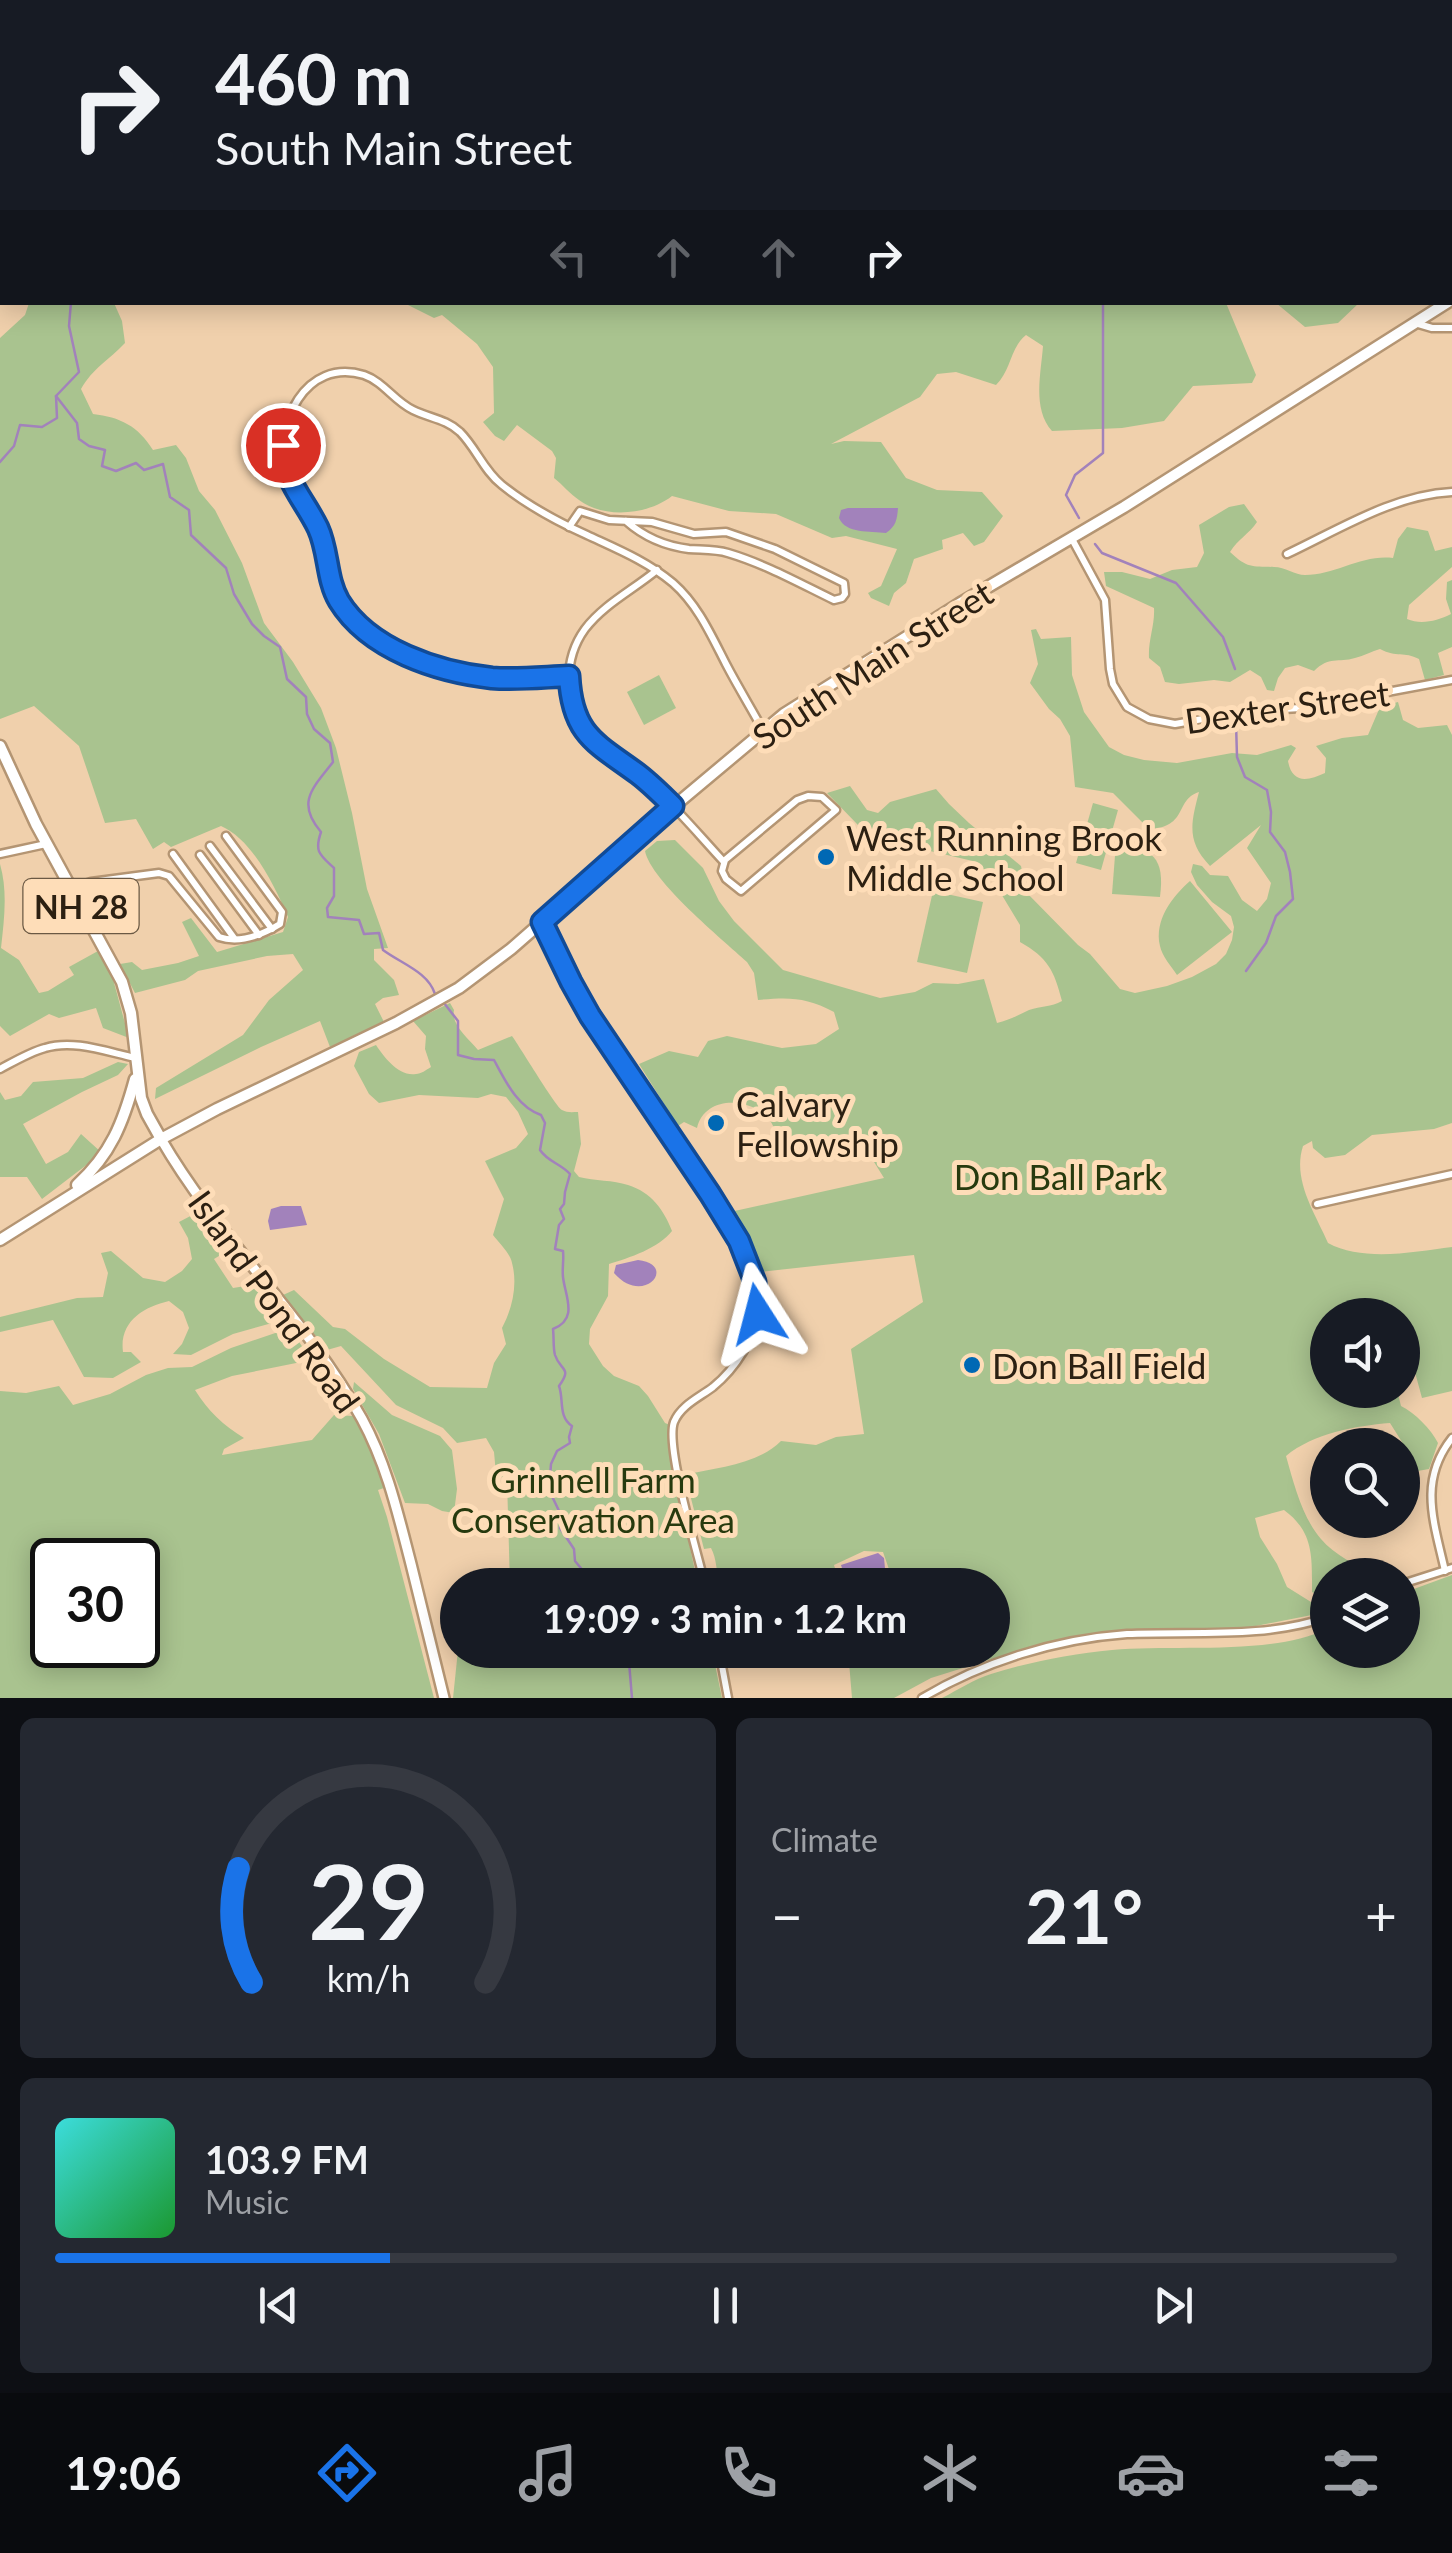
<!DOCTYPE html>
<html lang="en">
<head>
<meta charset="utf-8">
<style>
  body { margin:0; font-family:Lato,sans-serif; background:#242831; color:#f1f3f6; height:100vh; display:flex; flex-direction:column; font-size:38px; white-space:nowrap }
  * { box-sizing:border-box; margin:0 }
  p { font-size:32px; color:#9ea1a6 }
  .icon { flex:none; width:55px; height:55px; fill:none; stroke:currentColor; stroke-width:2; stroke-linecap:round; stroke-linejoin:round }
  .map { position:relative; height:1698px; overflow:hidden }
  .panel { display:flex; flex-direction:column; gap:20px; padding:20px; background:#0d0f14; flex:1 }
  .panel>* { flex:none }
  .top-card { position:absolute; left:0px; top:0px; width:1452px; height:305px; box-shadow:0 5px 25px #0003; background:#171b24; color:#f1f3f6; overflow:hidden }
  .tools { position:absolute; left:1310px; top:1298px; display:grid; gap:20px }
  .tools a { display:grid; place-items:center; width:110px; height:110px; border-radius:50%; background:#171b24; box-shadow:0 5px 25px #0003; font-size:50px }
  .speed { position:absolute; left:30px; top:1538px; display:flex; gap:20px; font-size:50px; font-weight:700; text-align:center }
  .speed>* { display:grid; place-content:center; width:130px; height:130px; border-radius:50%; background:#171b24; box-shadow:0 5px 25px #0003; line-height:1 }
  .speed .limit { border:5px solid #111; border-radius:15px; background:#fff; color:#111 }
  .pin { position:absolute; display:grid; place-items:center; width:85px; height:85px; color:#fff; margin:-42px; border:5px solid #fff; border-radius:50%; box-shadow:0 2px 10px #0007 }
  .me { position:absolute; width:110px; margin:-55px; rotate:351deg; stroke-linejoin:round; filter:drop-shadow(0 0 8px #0008) }
  .turn { display:flex; align-items:center; gap:35px; height:210px; padding:0 50px; font-size:45px }
  .turn .icon { width:130px; height:130px; stroke-width:2.5 }
  .turn b { display:block; font-size:70px; line-height:85px }
  .lanes { display:flex; align-items:center; height:95px; padding:0 50px; background:#0003; justify-content:center; gap:50px; direction:ltr }
  .lanes .off { opacity:.35 }
  .big { font-size:75px; font-weight:700; line-height:1.1 }
  .panel .card { flex:1; display:flex; flex-direction:column; justify-content:center; gap:15px; min-width:0; padding:0 35px; border-radius:15px; background:#242831 }
  .panel .dial { align-items:center; gap:0 }
  .dial svg { height:260px; overflow:visible; fill:none; stroke:#363941; stroke-width:7; stroke-linecap:round; text-anchor:middle }
  .dial text { fill:#f1f3f6; stroke:none }
  .song { display:flex; align-items:center; gap:30px }
  .cover { width:120px; height:120px; border-radius:15px; background:linear-gradient(135deg,hsl(180 70% 55%),hsl(130 70% 35%)) }
  .played { height:10px; border-radius:5px; background:linear-gradient(90deg,#1a73e8 25%,#363941 25%) }
  .keys { display:flex; justify-content:space-around; direction:ltr }
  .heat { display:flex; justify-content:space-between; align-items:center; font-size:55px; direction:ltr }
  .panel .tiles { flex:1; display:grid; gap:20px; grid-template-columns:1fr 1fr }
  .card:last-child { grid-column:span 2 }
  .trip { position:absolute; left:440px; top:1568px; width:570px; height:100px; border-radius:50px; background:#171b24; box-shadow:0 5px 25px #0003; font-weight:700; line-height:100px; text-align:center }
  .menu { display:flex; height:160px; justify-content:space-around; align-items:center; background:#090b0e; color:#9ea1a6 }
  .menu .icon { width:70px; height:70px }
  .menu .on { color:#1a73e8 }
  .menu b { font-size:45px; color:#f1f3f6 }
  .map>svg:first-child { display:block }
</style>
</head>
<body>
<div class="map">
<svg width="1452" height="1698" viewBox="0 0 1452 1698">
  <rect width="100%" height="100%" fill="#f0d0ac"/>
  <g fill="#a9c38f" fill-rule="evenodd">
    <path d="M73,0H595V2H72Z"/>
    <path d="M599,0H1319L1321,2H599Z"/>
    <path d="M29,303H114L122,321L125,343C109,360 93,368 81,389L93,414C120,417 138,426 153,450L176,445L186,458L199,491L215,510L242,563L264,623L293,662L321,708L336,748L352,813L367,889L388,948L374,949V960L394,980L399,995L383,998L375,1004L384,1022L330,1047L320,1021L261,1047L155,1099L156,1088L243,1035L269,1000L303,970L293,954L267,956L198,971L185,980L135,993L120,964L132,962L142,970L178,963L199,956L182,922L191,918L217,952L283,932L288,917C275,887 253,840 221,826L171,847L164,842L153,849L136,819L105,823L79,746L34,706L0,719V338L25,315Z"/>
    <path d="M404,303H1226L1256,375L1252,383L1193,386L1164,421L1122,428L1052,431C1032,408 1041,374 1043,346L1026,335C1010,348 1011,371 996,385L956,372L937,374L920,397L831,444L844,441L881,442L906,478L937,490L982,492L1003,516L984,542L974,546L963,533L942,540L943,549L914,559L906,583L894,593L889,606L871,598L868,593L881,586L897,549L846,536L832,538L776,514L729,511L672,496C648,515 604,519 579,500C570,494 563,485 554,478L556,458L552,451L517,425L504,441L495,436L483,422L494,413L493,367L477,344L442,315L434,318Z"/>
    <path d="M1276,303H1359L1338,323L1305,327Z"/>
    <path d="M1244,504L1257,522C1249,534 1238,539 1230,552C1248,569 1252,566 1274,567C1285,567 1295,575 1305,575C1335,575 1363,554 1393,558L1398,539L1407,527L1428,531L1435,551L1452,547V567L1409,605L1407,619C1421,625 1437,621 1451,614L1446,599L1447,582L1452,580V647L1438,653L1444,675L1425,680L1419,659C1404,651 1397,658 1380,649C1372,651 1364,656 1355,658C1338,663 1329,656 1314,671L1298,665L1285,668L1278,678L1274,691L1267,690L1261,677L1250,670L1230,682L1214,680L1179,684L1165,682L1160,667L1149,658C1148,640 1155,625 1154,608L1106,586L1104,572H1122L1150,579L1172,570L1197,567L1204,553L1199,525L1229,507Z"/>
    <path d="M1036,629L1041,639L1071,637L1072,675L1084,712L1109,747L1124,755L1144,760L1177,763L1232,753L1257,755L1291,745L1296,748L1288,761C1292,784 1308,781 1325,773L1326,758L1316,746L1342,738L1368,735L1380,707L1398,702L1403,720L1418,728L1447,725L1452,735V1123L1434,1129L1372,1135L1345,1155L1325,1158L1313,1148L1312,1141L1303,1146C1292,1180 1315,1213 1328,1243C1363,1262 1414,1252 1452,1247V1391L1422,1398L1407,1343L1403,1344L1402,1315H1328V1390H1397L1401,1406C1415,1413 1431,1429 1438,1443L1429,1469L1412,1472L1402,1442L1390,1423C1355,1426 1314,1433 1286,1456C1294,1484 1302,1517 1321,1539C1334,1555 1358,1566 1376,1575H1328L1327,1600L1312,1592C1312,1557 1314,1532 1284,1510L1255,1518L1260,1537L1277,1564L1287,1587L1327,1612L1246,1628L1124,1631L1033,1646L931,1678L894,1698H852L848,1650H992V1585H892L891,1575L883,1552L864,1551L834,1565L840,1585H720C716,1572 717,1559 711,1548L704,1549L685,1475C717,1467 757,1465 781,1441L816,1445L836,1437L864,1434L851,1349L923,1302L914,1255L760,1272L748,1240L730,1212L884,1178L856,1133L782,1149C778,1140 775,1127 769,1119C750,1097 705,1095 697,1128L684,1122L678,1126L639,1064L669,1051L698,1057L708,1041L727,1036L782,1048L816,1044L839,1029L834,1012C806,997 789,997 758,1000L754,973L747,962C722,939 651,881 645,851L657,841L675,840L703,868L719,901L734,921L783,970L880,998L915,992L933,983L958,984L984,979L997,1023C1010,1020 1018,1015 1029,1010C1041,1006 1051,1007 1062,1001C1054,970 1048,958 1020,942V925L991,877L977,862L930,851L887,855L827,793L850,786L867,810L878,813L890,802L936,789L949,804L969,823L1021,866L1026,892L1078,945L1090,954L1120,989L1135,993L1167,986L1192,977L1216,964L1226,954L1232,940L1234,927L1231,916L1212,902L1197,885L1191,872L1193,864L1202,866L1210,875L1228,876L1242,900L1257,911L1267,899L1271,883L1247,848L1261,825L1210,866C1186,841 1191,823 1199,792C1174,800 1189,827 1149,829L1113,793L1075,787L1070,736L1060,719L1049,709L1030,683L1038,664L1031,630Z"/>
    <path d="M659,675L676,708L644,725L627,692Z"/>
    <path d="M1093,803L1118,810L1101,870L1076,863Z"/>
    <path d="M1116,843C1153,849 1165,857 1160,897L1112,894Z"/>
    <path d="M0,864C8,892 4,920 1,948L19,960L39,993L48,991L74,975L69,967L98,951L113,979L129,1038L103,1028L96,1008L59,1018L49,1014L10,1036L0,1026Z"/>
    <path d="M1190,881L1232,932L1177,975C1171,966 1162,956 1160,946C1154,920 1172,897 1190,881Z"/>
    <path d="M933,891L983,902L967,973L917,962Z"/>
    <path d="M450,1003L454,1010C451,1025 468,1038 478,1050L512,1036C520,1047 556,1107 562,1110C567,1113 573,1112 578,1112L581,1144L574,1171L579,1177C595,1181 613,1180 628,1185C651,1192 664,1210 672,1231C659,1248 629,1258 609,1264L608,1296L590,1329L589,1344L603,1366L614,1376L639,1386L648,1396L665,1423L670,1425L668,1444L698,1585H510L507,1480L496,1474L494,1452L486,1438L457,1443L443,1428L396,1405L341,1346L327,1350L283,1295L294,1290L333,1327L345,1329L384,1359L430,1387L487,1388L494,1363L506,1344L502,1328C512,1309 518,1285 512,1263C510,1253 499,1243 493,1235L504,1199L485,1161L516,1148L528,1134L518,1112L506,1097L491,1094L478,1098L419,1095L379,1103L369,1094L354,1066L359,1052L376,1045C384,1057 399,1077 416,1074C421,1074 426,1070 431,1067L425,1049L426,1036L413,1021Z"/>
    <path d="M118,1062L128,1064L118,1075L82,1092L23,1124L46,1164L68,1152L81,1134L102,1153L42,1199L27,1177H0V1092L5,1100L21,1096L33,1082L83,1078Z"/>
    <path d="M200,1211L227,1251L214,1259L233,1288L252,1285L283,1320L233,1334L191,1355L173,1354L182,1344L189,1328L183,1312L169,1301C143,1307 119,1322 123,1352H131L141,1362L113,1378L84,1377L53,1320L0,1332V1317L77,1298L103,1297L108,1273L101,1253L111,1251L143,1278L165,1282L182,1271L192,1259L188,1238L179,1222Z"/>
    <path d="M290,1328L311,1360L232,1376L195,1390C208,1411 223,1425 244,1438L224,1449L222,1455L312,1440L334,1415L353,1416L370,1448L384,1488L378,1490L387,1517L434,1698H0V1391L26,1393L59,1386L73,1405L110,1394L146,1375L168,1368L192,1367L231,1348ZM52,1560H138V1645H52Z"/>
    <path d="M354,1382L392,1415L440,1436L452,1450L457,1489L454,1513L442,1511L428,1504L405,1503L379,1434L353,1389Z"/>
    <path d="M1452,1575V1698H942C958,1690 974,1679 991,1674C1029,1662 1072,1654 1112,1650C1176,1644 1270,1656 1327,1629L1328,1650H1402L1403,1593Z"/>
    <path d="M458,1650H712L722,1698H453Z"/>
  </g>
  <g fill="#a282bb">
    <path d="M848,508H898C897,520 896,526 886,533C870,531 846,534 839,518L841,510Z"/>
    <path d="M281,1206H301L307,1225L270,1230L268,1221L271,1209Z"/>
    <path d="M638,1260C679,1265 643,1307 614,1273L616,1265Z"/>
    <path d="M878,1553L884,1558L886,1579L879,1585H847L841,1565Z"/>
  </g>
  <g fill="none" stroke-linecap="round" stroke-linejoin="round">
    <g stroke="#a282bb" stroke-width="2.5">
      <path d="M1265,0L1266,2"/>
      <path d="M231,2L245,0"/>
      <path d="M56,396L77,423L79,439L89,446L105,450L102,466L116,471L136,463L144,470L163,464L170,497L189,510L191,535L226,568L234,594L252,624L264,636L280,647L287,679L306,697L307,714L314,729L330,743L333,762C314,787 295,802 321,832C314,852 320,855 334,868V896L327,908L328,917L359,920L364,934L379,933L383,950C402,964 428,972 435,994"/>
      <path d="M0,462L14,446L20,425L42,427L57,418L56,396L79,372L69,326L71,302"/>
      <path d="M1079,518L1066,495L1075,475L1103,453V302"/>
      <path d="M1095,544L1102,553L1176,583L1223,637L1235,669"/>
      <path d="M1236,723L1237,757L1245,777L1267,790L1271,812L1270,832L1285,852L1290,872L1293,899L1276,916L1266,943L1246,971"/>
      <path d="M444,1003L458,1021V1055L474,1059L494,1060C505,1080 517,1107 541,1115L545,1123L540,1150C548,1162 560,1163 570,1174L565,1192L564,1204L560,1209L564,1219L559,1225L555,1249L563,1251C564,1260 562,1268 563,1277C565,1296 579,1319 553,1329C554,1337 553,1348 555,1355C560,1371 573,1367 559,1386C564,1399 558,1417 572,1426L569,1437L570,1443L557,1451L551,1464L549,1490L561,1515L560,1528L574,1549L575,1561L590,1579L605,1585"/>
      <path d="M628,1650L632,1698"/>
    </g>
    <g stroke="#a282bb" stroke-width="11">
      <path d="M479,2V0"/>
      <path d="M1450,163L1452,150"/>
    </g>
    <g stroke="#b49573" stroke-width="11">
      <g id="street">
        <path d="M80,2L81,0"/>
        <path d="M1381,2L1382,0"/>
        <path d="M0,292V299"/>
        <path d="M1415,323L1432,328H1452"/>
        <path d="M569,527L580,511L609,520L652,522L694,534L726,532L775,549L844,583L845,594L842,598L834,600C799,583 765,564 728,553C715,549 702,550 689,549C665,546 644,537 626,521"/>
        <path d="M1072,539L1105,600L1110,669L1113,684L1127,707L1149,719L1175,724L1247,711L1301,708L1452,680"/>
        <path d="M1287,554C1340,529 1393,495 1452,492"/>
        <path d="M657,570C633,590 604,604 585,629C561,662 564,713 593,742C610,759 632,768 649,783C676,807 699,835 724,862"/>
        <path d="M569,676C544,677 518,680 493,678C438,672 364,649 337,597C326,577 328,553 319,532C310,511 293,495 287,473C273,425 305,357 364,375C384,382 394,401 413,410C429,418 446,419 460,432C476,448 484,471 502,485C527,505 558,522 587,535C617,549 647,561 673,583C698,605 711,635 726,664C738,687 751,708 763,730"/>
        <path d="M808,796L822,797L836,810L741,891L726,879L722,871L725,860L797,800Z"/>
        <path d="M210,846L272,929"/>
        <path d="M0,854L46,844"/>
        <path d="M173,854L234,938"/>
        <path d="M200,855L259,935"/>
        <path d="M71,889L91,882L159,873L169,876L219,937C240,944 262,935 280,924L282,912L226,836"/>
        <path d="M543,923L571,982L590,1016C620,1063 653,1108 684,1154C712,1198 760,1255 757,1310C756,1338 735,1369 713,1387C700,1397 681,1405 674,1422C665,1447 698,1554 705,1585"/>
        <path d="M0,1069C15,1061 30,1052 45,1048C74,1039 107,1052 136,1058"/>
        <path d="M1317,1204L1452,1174"/>
        <path d="M1445,1571C1434,1522 1418,1481 1452,1438"/>
        <path d="M1402,1584L1452,1568"/>
        <path d="M719,1650L728,1698"/>
        <path d="M922,1698C983,1662 1056,1639 1127,1634C1194,1631 1264,1639 1328,1617"/>
      </g>
    </g>
    <g stroke="#b49573" stroke-width="14">
      <path id="secondary" d="M161,1139C219,1239 306,1318 362,1419C387,1465 398,1514 411,1564C422,1609 433,1653 444,1698"/>
    </g>
    <g stroke="#b49573" stroke-width="15">
      <g id="primary">
        <path d="M1358,0L1362,2"/>
        <path d="M1450,60L1452,61"/>
        <path d="M0,746L36,824L122,982L131,1013L141,1098L147,1114L161,1139"/>
        <path d="M77,1185C111,1154 123,1123 135,1079"/>
        <path d="M0,1240L161,1139L217,1109L396,1023L459,988L511,949L673,807L784,714L959,604L1124,507L1448,302"/>
      </g>
    </g>
    <use href="#street" stroke="#fff" stroke-width="6"/>
    <use href="#secondary" stroke="#fff" stroke-width="9"/>
    <use href="#primary" stroke="#fff" stroke-width="10"/>
  </g>
  <g fill="none" stroke-linecap="round" stroke-linejoin="round">
    <g stroke="#114b97" stroke-width="25">
      <path id="route" d="M283,445C284,483 303,497 318,528C329,552 326,579 339,601C369,650 438,672 492,678C517,680 544,677 569,676C572,735 596,743 638,774C651,784 662,795 673,806L542,922L571,982L590,1016L710,1194L739,1241L755,1282L758,1314"/>
    </g>
    <use href="#route" stroke="#1a73e8" stroke-width="18"/>
  </g>
  <g fill="#0068b4" stroke="#feddb8" stroke-width="4">
    <circle cx="826" cy="857" r="10"/>
    <circle cx="716" cy="1123" r="10"/>
    <circle cx="972" cy="1365" r="10"/>
  </g>
  <g text-anchor="middle" dominant-baseline="central" stroke-width="10" stroke-linejoin="round" paint-order="stroke">
    <rect fill="#feddb8" stroke="#6b5944" stroke-width="2.5" x="23.5" y="879" width="115" height="54" rx="8"/>
    <g font-size="32" font-weight="bold" fill="#2c2012">
      <text x="81" y="906">NH 28</text>
    </g>
    <g font-size="35" fill="#2c2012" stroke="#feddb8">
      <text transform="translate(872 664) rotate(-33)">South Main Street</text>
      <text transform="translate(1287 706) rotate(-8)">Dexter Street</text>
      <text transform="translate(275 1301) rotate(54)">Island Pond Road</text>
    </g>
    <g font-size="35" fill="#2c2012" stroke="#feddb8" text-anchor="start">
      <text x="846" y="837">West Running Brook<tspan x="846" dy="40">Middle School</tspan></text>
      <text x="736" y="1103">Calvary<tspan x="736" dy="40">Fellowship</tspan></text>
      <text x="992" y="1365">Don Ball Field</text>
    </g>
    <g font-size="35" fill="#273a0e" stroke="#feddb8">
      <text x="1058" y="1176">Don Ball Park</text>
      <text x="593" y="1479">Grinnell Farm<tspan x="593" dy="40">Conservation Area</tspan></text>
    </g>
  </g>
</svg>
<div class="tools">
<a><svg class="icon" aria-label="sound" viewBox="0 0 24 24"><path d="M4 9h4l5-4v14l-5-4H4zM17 9q2 3 0 6"/></svg></a>
<a><svg class="icon" aria-label="search" viewBox="0 0 24 24"><circle cx="10" cy="10" r="6"/><path d="M15 15l6 6"/></svg></a>
<a><svg class="icon" aria-label="layers" viewBox="0 0 24 24"><path d="M12 4l9 5-9 5-9-5zM3 14l9 5 9-5"/></svg></a>
</div>
<div class="speed"><div class="limit">30</div></div>
<div class="pin" style="left:283px;top:445px;background:#d93025"><svg class="icon" aria-label="arrive" viewBox="0 0 24 24"><path d="M6 21V4h12l-3 4 3 4H6"/></svg></div>
<svg class="me" style="left:758px;top:1314px" viewBox="-20 -20 40 40"><path d="M0-17L14 15 0 8-14 15z" fill="#1a73e8" stroke="#fff" stroke-width="4"/></svg>
<div class="trip">19:09 · 3 min · 1.2 km</div>
<div class="top-card">
<div class="turn"><svg class="icon" aria-label="right" viewBox="0 0 24 24"><path d="M7 20v-9h11M14 6l5 5-5 5"/></svg><div><b>460 m</b>South Main Street</div></div>
<div class="lanes"><svg class="icon off" aria-label="left" viewBox="0 0 24 24"><path d="M17 20v-9H6M10 6l-5 5 5 5"/></svg><svg class="icon off" aria-label="ahead" viewBox="0 0 24 24"><path d="M12 20V5M6 11l6-6 6 6"/></svg><svg class="icon off" aria-label="ahead" viewBox="0 0 24 24"><path d="M12 20V5M6 11l6-6 6 6"/></svg><svg class="icon" aria-label="right" viewBox="0 0 24 24"><path d="M7 20v-9h11M14 6l5 5-5 5"/></svg></div>
</div>
</div>
<section class="panel">
<div class="tiles">
<div class="card dial"><svg viewBox="0 0 100 80">
<path d="M14 69A42 42 0 1 1 86 69"/>
<path d="M14 69A42 42 0 0 1 10 34" stroke="#1a73e8"/>
<text x="50" y="56" font-size="32" font-weight="700">29</text>
<text x="50" y="72" font-size="11">km/h</text>
</svg></div>
<div class="card"><p>Climate</p>
<div class="heat"><a>−</a><b class="big">21°</b><a>+</a></div>
</div>
<div class="card">
<div class="song"><i class="cover"></i><div><b>103.9 FM</b><p>Music</p></div></div>
<div class="played"></div>
<div class="keys"><svg class="icon" aria-label="previous" viewBox="0 0 24 24"><path d="M18 5L8 12l10 7zM5 5v14"/></svg><svg class="icon" aria-label="pause" viewBox="0 0 24 24"><path d="M8 5v14M16 5v14"/></svg><svg class="icon" aria-label="next" viewBox="0 0 24 24"><path d="M6 5l10 7-10 7zM19 5v14"/></svg></div>
</div>
</div>
</section>
<nav class="menu">
<b>19:06</b>
<svg class="icon on" aria-label="directions" viewBox="0 0 24 24"><path d="M12 3l9 9-9 9-9-9zM9 14v-3h6M13 9l2 2-2 2"/></svg>
<svg class="icon" aria-label="music" viewBox="0 0 24 24"><path d="M9 18V5l10-2v13"/><circle cx="6" cy="18" r="3"/><circle cx="16" cy="16" r="3"/></svg>
<svg class="icon" aria-label="phone" viewBox="0 0 24 24"><path d="M5 4h4l2 5-3 2q2 4 5 5l2-3 5 2v4C11 20 4 13 5 4z"/></svg>
<svg class="icon" aria-label="climate" viewBox="0 0 24 24"><path d="M12 3v18M4 7l16 10M4 17L20 7"/></svg>
<svg class="icon" aria-label="car" viewBox="0 0 24 24"><path d="M5 17H2v-5l4-1 3-4h7l3 4 3 1v5h-3M9 17h6M6 11h13"/><circle cx="7" cy="17" r="2"/><circle cx="17" cy="17" r="2"/></svg>
<svg class="icon" aria-label="filters" viewBox="0 0 24 24"><path d="M4 7h16M4 17h16"/><circle cx="9" cy="7" r="2"/><circle cx="15" cy="17" r="2"/></svg>
</nav>
</body>
</html>
